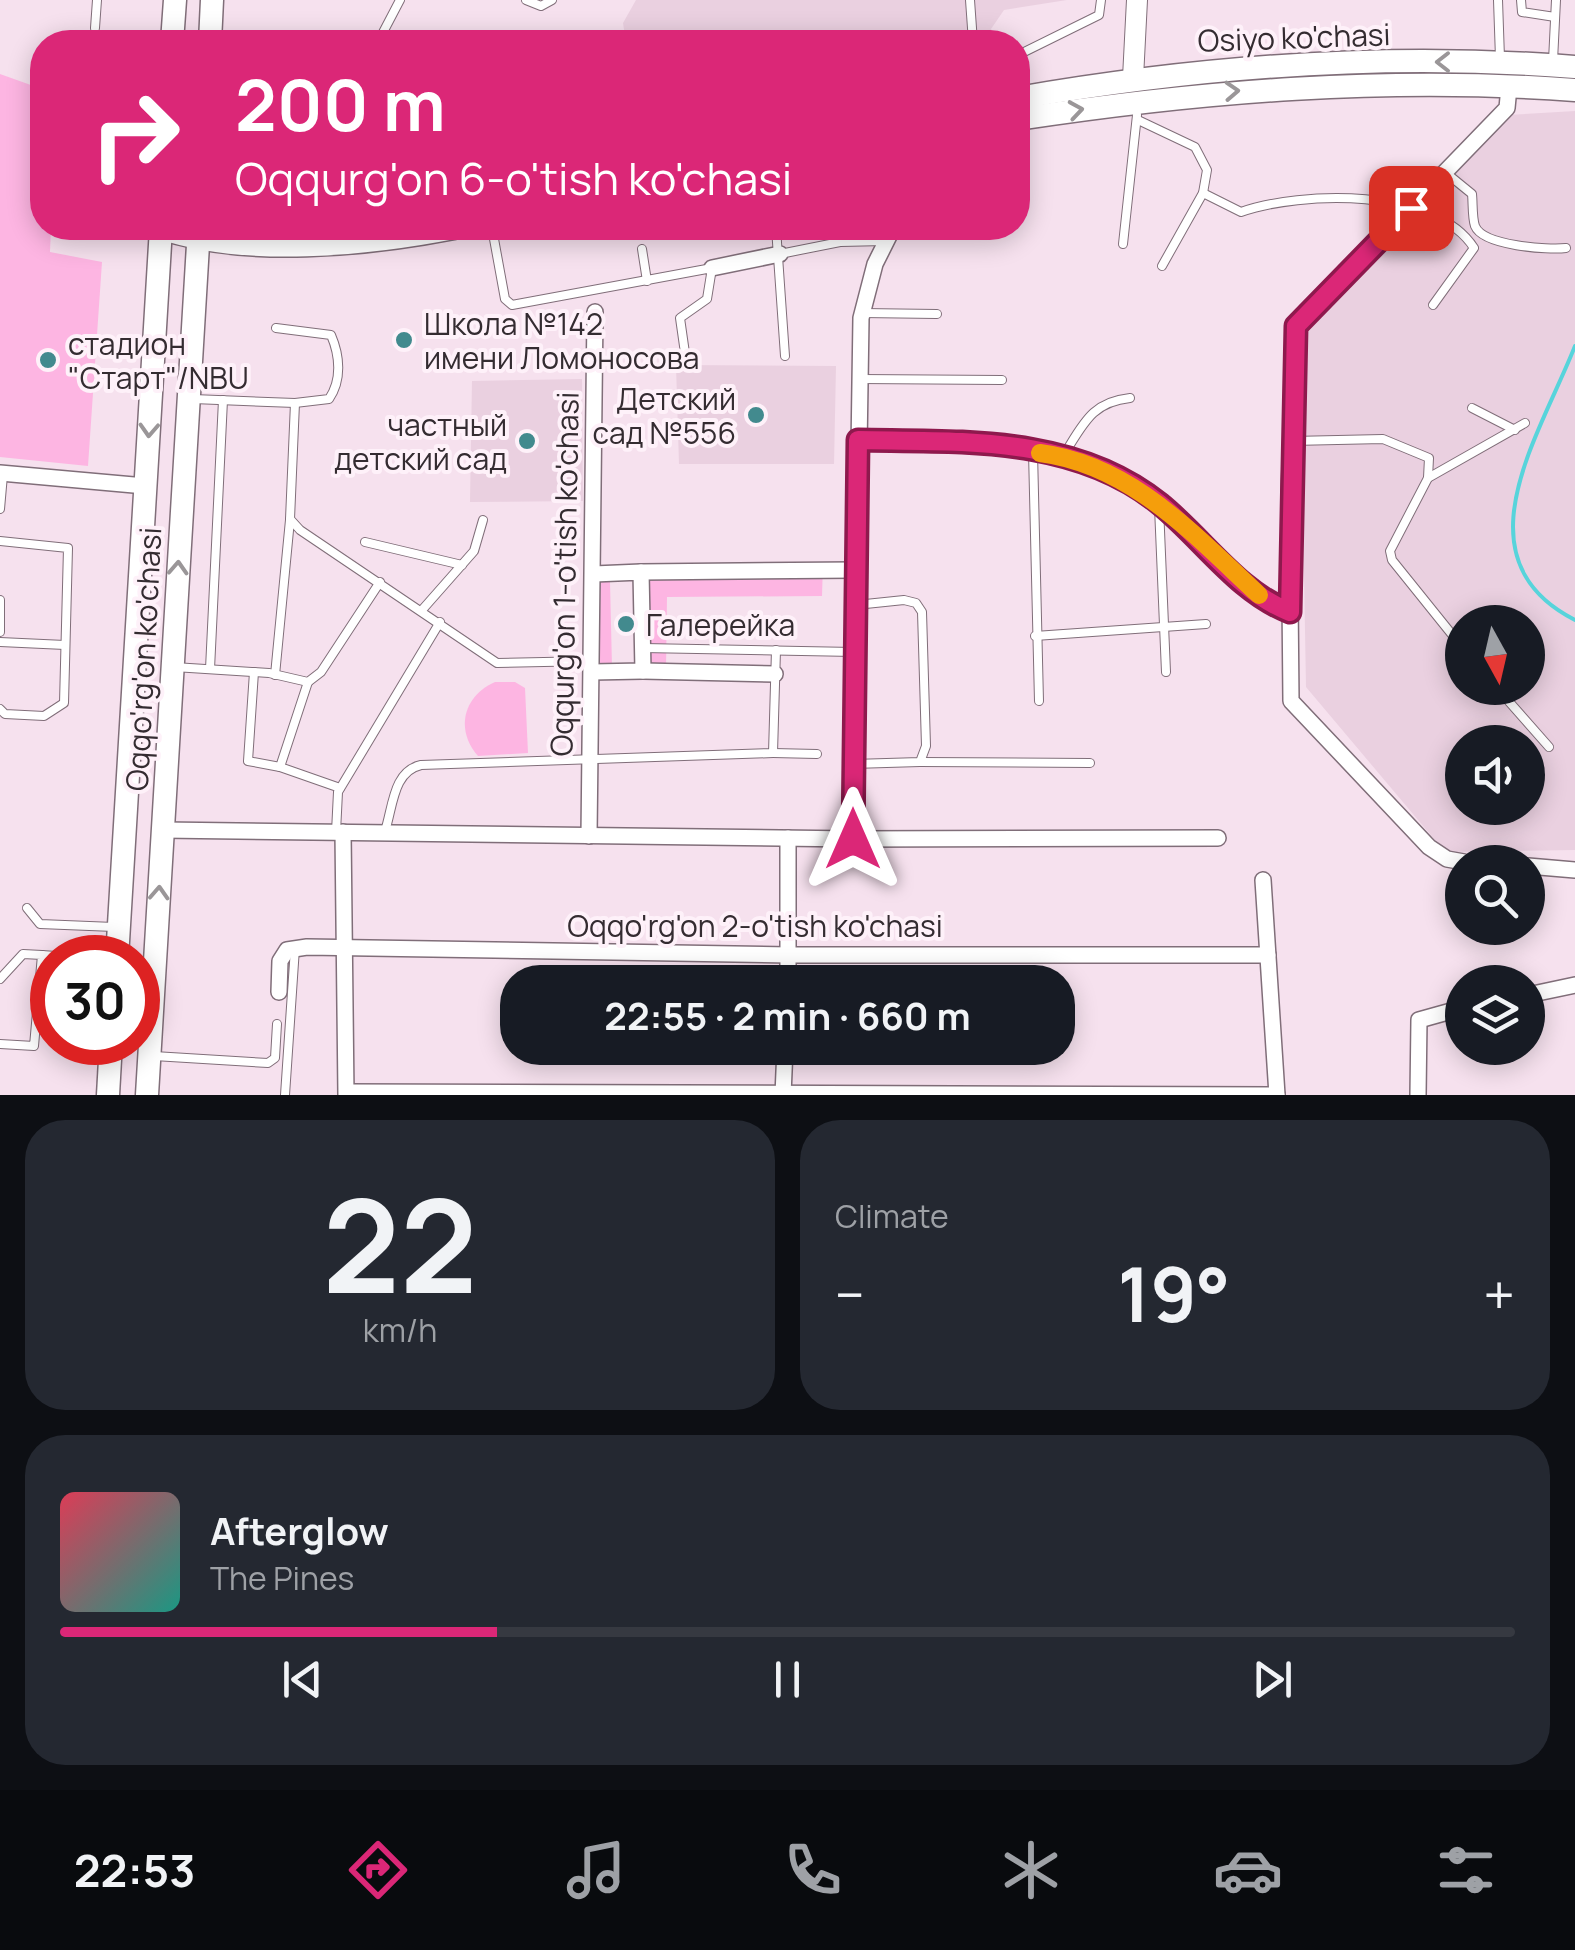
<!DOCTYPE html>
<html lang="en">
<head>
<meta charset="utf-8">
<style>
  body { margin:0; font-family:Manrope,sans-serif; background:#242831; color:#f1f3f6; height:100vh; display:flex; flex-direction:column; font-size:38px; white-space:nowrap }
  * { box-sizing:border-box; margin:0 }
  p { font-size:32px; color:#9ea1a6 }
  .icon { flex:none; width:55px; height:55px; fill:none; stroke:currentColor; stroke-width:2; stroke-linecap:round; stroke-linejoin:round }
  .map { position:relative; height:1095px; overflow:hidden }
  .sheet { display:flex; flex-direction:column; gap:25px; padding:25px; background:#0d0f14; flex:1 }
  .sheet>* { flex:none }
  .guide { position:absolute; left:30px; top:30px; width:1000px; height:210px; border-radius:40px; box-shadow:0 5px 25px #0003; background:#db2777; color:#fff; overflow:hidden }
  .needle { width:65px; rotate:172deg }
  .buttons { position:absolute; left:1445px; top:605px; display:grid; gap:20px }
  .buttons a { display:grid; place-items:center; width:100px; height:100px; border-radius:50%; background:#171b24; box-shadow:0 5px 25px #0003; font-size:50px }
  .speed { position:absolute; left:30px; top:935px; display:flex; gap:20px; font-size:50px; font-weight:700; text-align:center }
  .speed>* { display:grid; place-content:center; width:130px; height:130px; border-radius:50%; background:#171b24; box-shadow:0 5px 25px #0003; line-height:1 }
  .speed .limit { border:15px solid #d22; background:#fff; color:#111 }
  .pin { position:absolute; display:grid; place-items:center; width:85px; height:85px; color:#fff; margin:-42px; border-radius:20px; box-shadow:0 5px 15px #0006 }
  .me { position:absolute; width:110px; margin:-55px; rotate:0deg; stroke-linejoin:round; filter:drop-shadow(0 0 8px #0008) }
  .turn { display:flex; align-items:center; gap:35px; height:210px; padding:0 40px; font-size:45px }
  .turn .icon { width:130px; height:130px; stroke-width:2.5 }
  .turn b { display:block; font-size:70px; line-height:85px }
  .big { font-size:75px; font-weight:700; line-height:1.1 }
  .sheet .widget { flex:1; display:flex; flex-direction:column; justify-content:center; gap:15px; min-width:0; padding:0 35px; border-radius:40px; background:#242831 }
  .sheet .dial { align-items:center; gap:0 }
  .dial b { font-size:130px; line-height:1 }
  .song { display:flex; align-items:center; gap:30px }
  .cover { width:120px; height:120px; border-radius:15px; background:linear-gradient(135deg,hsl(350 70% 55%),hsl(170 70% 35%)) }
  .played { height:10px; border-radius:5px; background:linear-gradient(90deg,#db2777 30%,#363941 30%) }
  .keys { display:flex; justify-content:space-around; direction:ltr }
  .heat { display:flex; justify-content:space-between; align-items:center; font-size:55px; direction:ltr }
  .sheet .tiles { flex:1; display:grid; gap:25px; grid-template-columns:1fr 1fr }
  .widget:last-child { grid-column:span 2 }
  .trip { position:absolute; left:500px; top:965px; width:575px; height:100px; border-radius:40px; background:#171b24; box-shadow:0 5px 25px #0003; font-weight:700; line-height:100px; text-align:center }
  .dock { display:flex; height:160px; justify-content:space-around; align-items:center; background:#090b0e; color:#9ea1a6 }
  .dock .icon { width:70px; height:70px }
  .dock .selected { color:#db2777 }
  .dock b { font-size:45px; color:#f1f3f6 }
  .map>svg:first-child { display:block }
</style>
</head>
<body>
<div class="map">
<svg width="1575" height="1095" viewBox="0 0 1575 1095">
  <rect width="100%" height="100%" fill="#f6e1ee"/>
  <g fill="#ead0e0" fill-rule="evenodd">
    <path d="M636,0H1067L1004,10L991,29L999,42H626L623,23Z"/>
    <path d="M1575,111V850L1445,852L1306,687L1303,517L1308,332L1508,115ZM1462,622H1528V688H1462ZM1462,742H1528V808H1462Z"/>
    <path d="M676,365L836,366L834,464H679Z"/>
    <path d="M582,379L583,501L470,502L472,381Z"/>
  </g>
  <g fill="#fdb5e2">
    <path d="M0,74L42,89V228H51L50,252L102,262L88,466L0,457Z"/>
    <path d="M823,563L822,596L667,597L666,669H646L645,566Z"/>
    <path d="M598,582H610L612,667L600,668Z"/>
    <path d="M495,682H515L525,688L528,753L478,756C455,730 463,696 495,682Z"/>
  </g>
  <g fill="none" stroke-linecap="round" stroke-linejoin="round">
    <path stroke="#57d4db" stroke-width="4" d="M1575,346C1540,435 1455,559 1575,620"/>
    <g stroke="#806e79" stroke-width="10">
      <g id="service">
        <path d="M526,0L541,6L552,0"/>
        <path d="M970,0L973,42"/>
        <path d="M1498,0L1500,58"/>
        <path d="M1521,0L1522,12L1555,17"/>
        <path d="M95,28L97,0"/>
        <path d="M378,42L400,0"/>
        <path d="M1018,55L1099,15L1101,0"/>
        <path d="M1553,61L1556,0"/>
        <path d="M1138,120L1195,147L1207,170L1203,193L1162,266"/>
        <path d="M1445,172L1472,194C1473,203 1472,217 1475,226C1483,246 1548,250 1566,248"/>
        <path d="M1203,193L1241,212C1301,191 1435,187 1474,248L1433,305"/>
        <path d="M492,228L505,299L512,305L712,268L707,299L680,318L686,360"/>
        <path d="M776,228L785,356"/>
        <path d="M1123,244L1137,115"/>
        <path d="M642,249L647,281"/>
        <path d="M780,254L840,242L885,241"/>
        <path d="M862,313L937,314"/>
        <path d="M859,379L1002,380"/>
        <path d="M193,399L295,403L329,399C342,380 340,356 331,335L276,328"/>
        <path d="M295,403L290,519L300,530L497,663L592,661"/>
        <path d="M1472,408L1515,430"/>
        <path d="M1292,441L1383,439L1429,458L1428,478L1390,551L1392,560L1462,647"/>
        <path d="M1033,452L1039,701"/>
        <path d="M1063,456C1083,425 1091,402 1130,398"/>
        <path d="M1428,478L1525,423"/>
        <path d="M1159,507L1166,672"/>
        <path d="M0,509L3,475"/>
        <path d="M0,541L68,548L64,703L44,716L5,714L0,709"/>
        <path d="M365,542L462,565"/>
        <path d="M0,600V632"/>
        <path d="M422,610L474,551L483,520"/>
        <path d="M1035,636L1206,624"/>
        <path d="M0,642L65,645"/>
        <path d="M643,648L854,652"/>
        <path d="M174,667L269,673L308,682L321,672L380,582"/>
        <path d="M210,669L223,400"/>
        <path d="M254,672L248,761L280,767"/>
        <path d="M275,675L290,520"/>
        <path d="M308,682L280,767L340,788"/>
        <path d="M1497,688L1549,747"/>
        <path d="M773,753L817,754"/>
        <path d="M920,762L1090,763"/>
        <path d="M853,764L920,762L926,746L922,612L916,603L904,600L856,605"/>
        <path d="M385,831C393,807 393,771 421,765L773,753L776,650"/>
        <path d="M336,832L338,792L440,622"/>
        <path d="M27,908L40,924L114,927"/>
        <path d="M42,955L83,958"/>
        <path d="M0,979L23,954L42,955L34,1046L0,1044"/>
        <path d="M154,1056L268,1063L275,1058L277,1024"/>
        <path d="M285,1095L295,948"/>
      </g>
    </g>
    <g stroke="#806e79" stroke-width="18">
      <g id="minor">
        <path d="M712,268L780,254"/>
        <path d="M858,440C961,442 1075,435 1160,504C1203,539 1238,592 1290,612"/>
        <path d="M0,473L145,486"/>
        <path d="M641,572L854,570"/>
        <path d="M643,671L775,674"/>
        <path d="M592,672L643,671L641,572L594,574"/>
        <path d="M163,830L853,839L1218,838"/>
        <path d="M343,832L346,1095"/>
        <path d="M589,836L595,312"/>
        <path d="M853,839L861,318L875,264L893,228"/>
        <path d="M1464,862L1447,859L1429,847L1291,701L1289,494L1296,326L1507,108L1509,87"/>
        <path d="M1528,866L1575,870"/>
        <path d="M1263,880L1277,1095"/>
        <path d="M788,982V838"/>
        <path d="M279,992L280,961L287,950L307,947L789,955H1268"/>
        <path d="M1528,995L1575,985"/>
        <path d="M347,1092L1277,1095"/>
        <path d="M783,1095L785,1048"/>
        <path d="M1418,1095L1419,1020L1462,1008"/>
      </g>
    </g>
    <g stroke="#806e79" stroke-width="22">
      <path id="tertiary" d="M1133,78L1137,0"/>
    </g>
    <g stroke="#806e79" stroke-width="25">
      <g id="secondary">
        <path d="M172,42L175,0"/>
        <path d="M210,42L212,0"/>
        <path d="M1018,98C1202,66 1388,52 1575,67"/>
        <path d="M1018,119C1202,91 1389,76 1575,90"/>
        <path d="M161,228C245,257 367,245 454,228"/>
        <path d="M117,958L161,228"/>
        <path d="M108,1095L111,1042"/>
        <path d="M147,1095L199,228"/>
      </g>
    </g>
    <use href="#service" stroke="#fff" stroke-width="8"/>
    <use href="#minor" stroke="#fff" stroke-width="15"/>
    <use href="#tertiary" stroke="#fff" stroke-width="20"/>
    <use href="#secondary" stroke="#fff" stroke-width="22"/>
  </g>
  <defs><path id="oneway-chevron" d="M-2-3.5L2.5 0L-2 3.5" fill="none" stroke-width="1.6" stroke-linecap="round" stroke-linejoin="round" transform="scale(2.5)"/></defs>
  <g stroke="#9a9698">
    <use href="#oneway-chevron" transform="translate(1443 62) rotate(180)"/>
    <use href="#oneway-chevron" transform="translate(1232 91) rotate(-3)"/>
    <use href="#oneway-chevron" transform="translate(1076 110) rotate(-9)"/>
    <use href="#oneway-chevron" transform="translate(149 430) rotate(93)"/>
    <use href="#oneway-chevron" transform="translate(178 568) rotate(-87)"/>
    <use href="#oneway-chevron" transform="translate(159 893) rotate(-87)"/>
  </g>
  <g fill="none" stroke-linecap="round" stroke-linejoin="round">
    <g stroke="#8e194d" stroke-width="25">
      <path id="route" d="M853,839L858,440C961,442 1075,435 1160,504C1203,539 1238,592 1290,612L1296,326L1411,208"/>
    </g>
    <use href="#route" stroke="#db2777" stroke-width="18"/>
    <path stroke="#f59e0b" stroke-width="18" d="M1040,453C1132,465 1194,535 1259,595"/>
  </g>
  <g fill="#428a8e" stroke="#fef1f9" stroke-width="4">
    <circle cx="404" cy="340" r="10"/>
    <circle cx="48" cy="360" r="10"/>
    <circle cx="756" cy="415" r="10"/>
    <circle cx="527" cy="441" r="10"/>
    <circle cx="626" cy="624" r="10"/>
  </g>
  <g text-anchor="middle" dominant-baseline="central" stroke-width="8" stroke-linejoin="round" paint-order="stroke">
    <g font-size="30" fill="#342c31" stroke="#fef1f9">
      <text transform="translate(1294 37) rotate(-2)">Osiyo ko'chasi</text>
      <text transform="translate(564 574) rotate(-89)">Oqqurg'on 1-o'tish ko'chasi</text>
      <text transform="translate(143 659) rotate(-87)">Oqqo'rg'on ko'chasi</text>
      <text x="755" y="925">Oqqo'rg'on 2-o'tish ko'chasi</text>
    </g>
    <g font-size="30" fill="#342c31" stroke="#fef1f9" text-anchor="start">
      <text x="424" y="323">Школа №142<tspan x="424" dy="34">имени Ломоносова</tspan></text>
      <text x="68" y="343">стадион<tspan x="68" dy="34">"Старт"/NBU</tspan></text>
      <text x="736" y="398" text-anchor="end">Детский<tspan x="736" dy="34">сад №556</tspan></text>
      <text x="507" y="424" text-anchor="end">частный<tspan x="507" dy="34">детский сад</tspan></text>
      <text x="646" y="624">Галерейка</text>
    </g>
  </g>
</svg>
<div class="buttons">
<a><svg class="needle" viewBox="-14 -14 28 28"><path d="M0-13l5 13h-10z" fill="#e53935"/><path d="M0 13l5-13h-10z" fill="#9ea1a6"/></svg></a>
<a><svg class="icon" aria-label="sound" viewBox="0 0 24 24"><path d="M4 9h4l5-4v14l-5-4H4zM17 9q2 3 0 6"/></svg></a>
<a><svg class="icon" aria-label="search" viewBox="0 0 24 24"><circle cx="10" cy="10" r="6"/><path d="M15 15l6 6"/></svg></a>
<a><svg class="icon" aria-label="layers" viewBox="0 0 24 24"><path d="M12 4l9 5-9 5-9-5zM3 14l9 5 9-5"/></svg></a>
</div>
<div class="speed"><div class="limit">30</div></div>
<div class="pin" style="left:1411px;top:208px;background:#d93025"><svg class="icon" aria-label="arrive" viewBox="0 0 24 24"><path d="M6 21V4h12l-3 4 3 4H6"/></svg></div>
<svg class="me" style="left:853px;top:839px" viewBox="-20 -20 40 40"><path d="M0-17L14 15 0 8-14 15z" fill="#db2777" stroke="#fff" stroke-width="4"/></svg>
<div class="trip">22:55 · 2 min · 660 m</div>
<div class="guide">
<div class="turn"><svg class="icon" aria-label="right" viewBox="0 0 24 24"><path d="M7 20v-9h11M14 6l5 5-5 5"/></svg><div><b>200 m</b>Oqqurg'on 6-o'tish ko'chasi</div></div>
</div>
</div>
<section class="sheet">
<div class="tiles">
<div class="widget dial"><b>22</b><p>km/h</p></div>
<div class="widget"><p>Climate</p>
<div class="heat"><a>−</a><b class="big">19°</b><a>+</a></div>
</div>
<div class="widget">
<div class="song"><i class="cover"></i><div><b>Afterglow</b><p>The Pines</p></div></div>
<div class="played"></div>
<div class="keys"><svg class="icon" aria-label="previous" viewBox="0 0 24 24"><path d="M18 5L8 12l10 7zM5 5v14"/></svg><svg class="icon" aria-label="pause" viewBox="0 0 24 24"><path d="M8 5v14M16 5v14"/></svg><svg class="icon" aria-label="next" viewBox="0 0 24 24"><path d="M6 5l10 7-10 7zM19 5v14"/></svg></div>
</div>
</div>
</section>
<nav class="dock">
<b>22:53</b>
<svg class="icon selected" aria-label="directions" viewBox="0 0 24 24"><path d="M12 3l9 9-9 9-9-9zM9 14v-3h6M13 9l2 2-2 2"/></svg>
<svg class="icon" aria-label="music" viewBox="0 0 24 24"><path d="M9 18V5l10-2v13"/><circle cx="6" cy="18" r="3"/><circle cx="16" cy="16" r="3"/></svg>
<svg class="icon" aria-label="phone" viewBox="0 0 24 24"><path d="M5 4h4l2 5-3 2q2 4 5 5l2-3 5 2v4C11 20 4 13 5 4z"/></svg>
<svg class="icon" aria-label="climate" viewBox="0 0 24 24"><path d="M12 3v18M4 7l16 10M4 17L20 7"/></svg>
<svg class="icon" aria-label="car" viewBox="0 0 24 24"><path d="M5 17H2v-5l4-1 3-4h7l3 4 3 1v5h-3M9 17h6M6 11h13"/><circle cx="7" cy="17" r="2"/><circle cx="17" cy="17" r="2"/></svg>
<svg class="icon" aria-label="filters" viewBox="0 0 24 24"><path d="M4 7h16M4 17h16"/><circle cx="9" cy="7" r="2"/><circle cx="15" cy="17" r="2"/></svg>
</nav>
</body>
</html>
